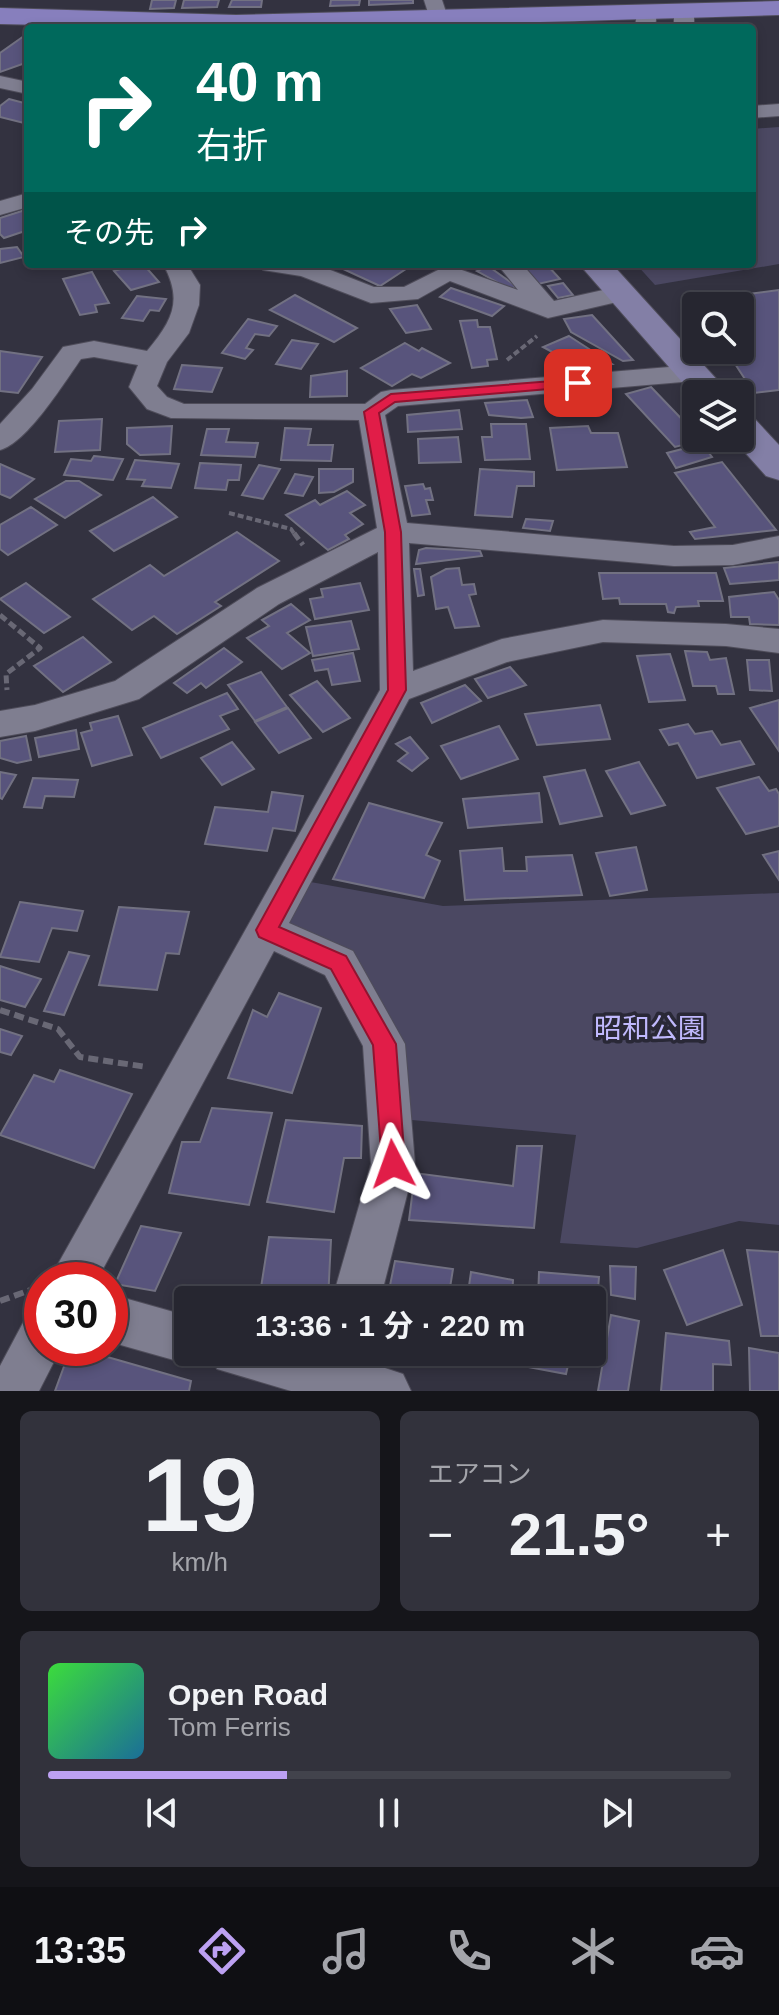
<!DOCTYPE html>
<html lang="ja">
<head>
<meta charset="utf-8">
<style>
  body { margin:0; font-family:Arial,"Noto Sans JP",sans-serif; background:#32323c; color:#f1f3f6; height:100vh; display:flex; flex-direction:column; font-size:30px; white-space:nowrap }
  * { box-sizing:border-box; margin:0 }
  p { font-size:26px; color:#a4a5ab }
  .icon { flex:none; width:44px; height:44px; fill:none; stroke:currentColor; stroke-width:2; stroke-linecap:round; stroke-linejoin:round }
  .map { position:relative; height:1391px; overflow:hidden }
  .side { display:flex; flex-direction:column; gap:20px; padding:20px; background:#15151a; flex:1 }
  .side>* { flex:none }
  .banner { position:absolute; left:24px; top:24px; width:732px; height:244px; border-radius:8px; box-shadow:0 4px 12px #0003,0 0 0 2px #42434c; background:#00695c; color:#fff; overflow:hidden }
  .controls { position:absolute; left:682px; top:292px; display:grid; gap:16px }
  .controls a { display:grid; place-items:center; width:72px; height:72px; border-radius:8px; background:#262630; box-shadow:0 4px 12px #0003,0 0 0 2px #42434c; font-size:40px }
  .speed { position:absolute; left:24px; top:1262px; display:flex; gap:16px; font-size:40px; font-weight:700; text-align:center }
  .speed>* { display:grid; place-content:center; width:104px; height:104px; border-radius:50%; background:#262630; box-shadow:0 4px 12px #0003,0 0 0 2px #42434c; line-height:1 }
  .speed .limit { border:12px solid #d22; background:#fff; color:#111 }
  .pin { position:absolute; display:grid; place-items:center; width:68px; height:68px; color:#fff; margin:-34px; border-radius:16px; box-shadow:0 4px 12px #0006 }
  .me { position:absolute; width:88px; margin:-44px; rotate:356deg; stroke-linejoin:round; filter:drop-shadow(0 0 6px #0008) }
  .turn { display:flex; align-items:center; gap:28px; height:168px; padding:0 40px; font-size:36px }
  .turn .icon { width:104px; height:104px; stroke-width:2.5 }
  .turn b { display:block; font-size:56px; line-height:68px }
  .then { display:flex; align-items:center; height:76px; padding:0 40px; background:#0003; gap:16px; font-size:30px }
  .big { font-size:60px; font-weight:700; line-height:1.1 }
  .side .widget { flex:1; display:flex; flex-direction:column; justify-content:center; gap:12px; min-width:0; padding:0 28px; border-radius:12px; background:#32323c }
  .side .dial { align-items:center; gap:0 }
  .dial b { font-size:104px; line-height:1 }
  .song { display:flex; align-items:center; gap:24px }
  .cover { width:96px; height:96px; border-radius:12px; background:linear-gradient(135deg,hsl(120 70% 55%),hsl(200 70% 35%)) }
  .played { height:8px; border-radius:4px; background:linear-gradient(90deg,#bca0f2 35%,#42434c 35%) }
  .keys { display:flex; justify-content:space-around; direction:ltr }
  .heat { display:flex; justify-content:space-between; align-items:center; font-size:44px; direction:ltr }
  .side .tiles { flex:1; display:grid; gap:20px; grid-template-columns:1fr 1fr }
  .widget:last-child { grid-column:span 2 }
  .trip { position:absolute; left:174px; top:1286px; width:432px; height:80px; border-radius:8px; background:#262630; box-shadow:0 4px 12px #0003,0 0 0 2px #42434c; font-weight:700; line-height:80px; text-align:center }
  .dock { display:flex; height:128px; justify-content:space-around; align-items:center; background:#0f0f13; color:#a4a5ab }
  .dock .icon { width:56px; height:56px }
  .dock .current { color:#bca0f2 }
  .dock b { font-size:36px; color:#f1f3f6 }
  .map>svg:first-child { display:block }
</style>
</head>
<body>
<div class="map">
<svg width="779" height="1391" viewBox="0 0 779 1391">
  <rect width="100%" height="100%" fill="#333240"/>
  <g fill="#4b4862">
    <path d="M779,127V264L655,285L636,264H752V129Z"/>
    <path d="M294,879L443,906L779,893V1225L739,1221L637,1248L560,1243L576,1135L390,1118L339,963L266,930Z"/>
  </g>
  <g fill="#58547c" stroke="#727182" stroke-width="2">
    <path d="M152,0H176L174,8L150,9Z"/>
    <path d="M184,0H219L217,7L182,8Z"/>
    <path d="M232,0H262L261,7H229Z"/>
    <path d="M331,0H360L359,5L330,6Z"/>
    <path d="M369,0H413V3L369,5Z"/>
    <path d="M24,36H28V62L0,72V53Z"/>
    <path d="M9,99L28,104V124L0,117V106Z"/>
    <path d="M22,211L28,217V230L4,238L0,234V218Z"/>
    <path d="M17,247L24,257L0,263V249Z"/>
    <path d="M138,264H143L159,282L131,290L114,271Z"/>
    <path d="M343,264H402L409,267L380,286L343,269L346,266Z"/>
    <path d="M547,265L560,279L538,284L525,269Z"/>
    <path d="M488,266L516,286L511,290L477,271Z"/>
    <path d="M92,272L109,303L95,305L97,312L80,315L63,279Z"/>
    <path d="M563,283L573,295L558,298L548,286Z"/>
    <path d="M451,288L504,306L492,316L440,297Z"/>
    <path d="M779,290V390L754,393L726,350H740V306H697L693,301Z"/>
    <path d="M295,295L357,328L334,342L270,310Z"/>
    <path d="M137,296L166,299L159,311L150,310L143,321L122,318Z"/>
    <path d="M417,305L431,329L406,333L390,309Z"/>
    <path d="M592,315L633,360L623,361L571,332L564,319Z"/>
    <path d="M248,319L277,326L269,336L255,334L246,348L253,350L245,359L222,353Z"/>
    <path d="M477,320L478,327H490L497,359L487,360L488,366L472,368L460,321Z"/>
    <path d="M569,336L612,364L580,367L543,347Z"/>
    <path d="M292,340L318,344L301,369L276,364Z"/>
    <path d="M405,343L419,351L422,348L450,363L421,378L412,374L392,386L361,368Z"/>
    <path d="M0,351L42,357L18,393L0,391Z"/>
    <path d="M182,365L222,368L212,392L174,389Z"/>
    <path d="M347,371V396L310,397L311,376Z"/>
    <path d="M651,387L696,434V438L702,440L675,447L626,394Z"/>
    <path d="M527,400L533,417L521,418L489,415L485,403Z"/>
    <path d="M459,410L462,429L408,432L407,415Z"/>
    <path d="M102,419L100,450L55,452L59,421Z"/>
    <path d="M491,424H526L530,459L485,460L482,437H492Z"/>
    <path d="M172,426L170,454L140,455L127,444V428Z"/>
    <path d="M588,426L591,433H618L627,467L557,470L550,428Z"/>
    <path d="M285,428L311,429L308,445H333L331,461L281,460Z"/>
    <path d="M207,429H229L226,442L258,443L255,457L201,455Z"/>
    <path d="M458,437L461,462L419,463L418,439Z"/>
    <path d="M702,444L712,457L676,468L667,453Z"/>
    <path d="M94,456L123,459L113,480L64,475L71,459L91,461Z"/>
    <path d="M135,460L179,464L171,488L142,486L145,480L127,479Z"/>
    <path d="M722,462L776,530L695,539L690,532L715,527L675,473Z"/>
    <path d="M200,463L241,465L239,480H228L226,490L195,488Z"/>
    <path d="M0,464L34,479L10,498L0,494Z"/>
    <path d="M259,465L280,469L263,499L242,495Z"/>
    <path d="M319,469H353V482L334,492L319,493Z"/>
    <path d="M480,469L534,472V486H517L512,517L475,515Z"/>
    <path d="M295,474L313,477L303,496L285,493Z"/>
    <path d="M66,481H79L101,495L65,518L35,499Z"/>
    <path d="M423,484L425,489L430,488L433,500H426L430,514L412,516L405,486Z"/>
    <path d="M347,491L365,505L350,513L363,524L345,535L349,539L328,550L286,515L315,500L320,505Z"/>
    <path d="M153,497L177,517L114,551L90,531Z"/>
    <path d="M31,507L57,525L8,555L0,549V525Z"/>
    <path d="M526,519L553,521L550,531L523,528Z"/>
    <path d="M237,532L279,561L215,602L221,606L177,634L154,616L132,630L93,599L150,565L164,576Z"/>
    <path d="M426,548L480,551L482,556L416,564L419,550Z"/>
    <path d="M779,562V580L730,584L724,568Z"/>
    <path d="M459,568L462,585L474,584L476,594L469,595L479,626L455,628L448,607L436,609L431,577L446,569Z"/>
    <path d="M414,569H420L424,595L418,596Z"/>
    <path d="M599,573H716L723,601H698L699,606L676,607L674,613L668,612L666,604H620L619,598L603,599Z"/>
    <path d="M26,583L70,617L44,633L0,599Z"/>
    <path d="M360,583L369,610L315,619L310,599L323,597L321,589Z"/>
    <path d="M774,592L779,600V625L750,624L749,617H731L729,597Z"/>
    <path d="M291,604L310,620L287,633L310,653L282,669L247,638L269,626L262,620Z"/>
    <path d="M351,621L359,649L313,656L306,627Z"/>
    <path d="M83,637L111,662L63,692L34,666Z"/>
    <path d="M224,648L242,662L206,688L201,683L187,693L174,683Z"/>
    <path d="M685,651L707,652L710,660L726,658L734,694H718L716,686H693Z"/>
    <path d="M353,653L360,681L332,685L328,669L315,671L312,660Z"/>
    <path d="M670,654L685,700L649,702L637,656Z"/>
    <path d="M747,660H769L772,691L750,690Z"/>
    <path d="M510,667L526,685L488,698L475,679Z"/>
    <path d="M261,672L287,707L255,721L228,685Z"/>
    <path d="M317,681L350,718L323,732L290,695Z"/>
    <path d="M465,685L481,701L432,723L421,703Z"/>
    <path d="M227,693L238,709L220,716L229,729L161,758L143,728Z"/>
    <path d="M779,700V751L750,708Z"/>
    <path d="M600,705L610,739L537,745L525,714Z"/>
    <path d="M288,708L311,738L279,753L255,722Z"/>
    <path d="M118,716L132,755L92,766L81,733L92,730L90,723Z"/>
    <path d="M688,724L695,734L712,731L721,745L740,741L754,764L697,778L678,743L669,745L660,730Z"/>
    <path d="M499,726L518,759L461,779L441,746Z"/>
    <path d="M76,730L79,749L39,757L35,738Z"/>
    <path d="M26,736L31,760L17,763L0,758V741Z"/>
    <path d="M410,737L428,758L412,771L398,761L408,753L396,744Z"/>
    <path d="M232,742L254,769L222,785L201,758Z"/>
    <path d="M639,762L665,805L631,814L606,771Z"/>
    <path d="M585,770L602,816L560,824L544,777Z"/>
    <path d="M0,772L16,775L2,799L0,798Z"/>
    <path d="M759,777L769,791L776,789L779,794V826L746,834L717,788Z"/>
    <path d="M33,778L78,780L74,797L45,796L42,808L24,807Z"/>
    <path d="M272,792L303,796L295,831L273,828L267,851L205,844L215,807L268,812Z"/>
    <path d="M539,793L542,822L468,828L463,799Z"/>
    <path d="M369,803L442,823L426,855L440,861L424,898L333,879Z"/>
    <path d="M636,847L647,890L610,896L596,853Z"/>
    <path d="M502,848L504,871H527L526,857L572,855L582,895L465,900L460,851Z"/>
    <path d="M779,851V880L763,855Z"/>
    <path d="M20,902L83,911L77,931L52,928L39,962L0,957Z"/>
    <path d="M119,907L189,912L179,954L166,953L157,990L99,985Z"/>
    <path d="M69,952L89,956L64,1015L44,1011Z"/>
    <path d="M0,966L41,979L25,1007L0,1000Z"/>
    <path d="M279,993L321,1008L292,1093L228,1078L253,1010L267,1017Z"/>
    <path d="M0,1029L22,1036L11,1055L0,1052Z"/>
    <path d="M60,1070L132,1094L94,1168L0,1135L34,1075L54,1082Z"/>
    <path d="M212,1108L272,1113L249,1205L169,1193L182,1142H200Z"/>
    <path d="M286,1120L362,1126L361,1158H344L334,1212L267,1202Z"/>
    <path d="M517,1146H542L534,1228L409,1220L415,1173L513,1186Z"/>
    <path d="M141,1226L181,1233L155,1291L115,1284Z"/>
    <path d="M269,1237L331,1240L328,1300H259Z"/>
    <path d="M723,1250L742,1305L687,1325L664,1270Z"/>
    <path d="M747,1250L779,1252V1336H761Z"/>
    <path d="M395,1261L453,1269L448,1300H387Z"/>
    <path d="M610,1266L636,1267L635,1299L611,1295Z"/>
    <path d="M471,1272L513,1280L512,1300H467Z"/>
    <path d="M539,1272L599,1277L596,1313H592V1300H538Z"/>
    <path d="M611,1315L639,1321L628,1391H598Z"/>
    <path d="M666,1333L729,1341L731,1365L713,1364V1391H661Z"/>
    <path d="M749,1348L779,1353V1391H750Z"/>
    <path d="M90,1352L191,1381L189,1391H55L66,1361Z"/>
    <path d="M531,1352H571L566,1374L528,1367Z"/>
  </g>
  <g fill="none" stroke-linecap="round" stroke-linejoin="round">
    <g stroke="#4f4d5a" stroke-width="2">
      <g id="street">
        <path d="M424,0H442L448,18L445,22H431Z"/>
        <path d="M684,5L694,11V28H674V11Z"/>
        <path d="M647,6L657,12L655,28H635L637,12Z"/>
        <path d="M0,76L28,82V94L0,88Z"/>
        <path d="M779,104V116L752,118V106Z"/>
        <path d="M28,193V207L0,215V201Z"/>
        <path d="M163,264H187L200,285L199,305L189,333L167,362L157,386L167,397L184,404H365L381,392L391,390L694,365L704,367L708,373L704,379L694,381L398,406L385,415L407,523L674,546L733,545L779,536V556L733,565L674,566L409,543L413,671L502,639L603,620L726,624L779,629V653L726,646L603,642L507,662L409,699L289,923L353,951L405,1044L415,1164L380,1300H332L371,1164L363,1046L325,975L274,951L97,1280H49L380,690L378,552L279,604L139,699L35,731L0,737V711L35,705L115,681L257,588L377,528L359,420L171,418L147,409L129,387L138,365L94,357L81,359C64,383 27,443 0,450V424L32,389L63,347L94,341L147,351C173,320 183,300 163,264Z"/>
        <path d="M315,264L374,287H404L448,265L518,290L497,264H522L554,301L621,286L630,289L634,294L630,299L548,318L450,281L418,299L371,303L301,276L263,270L260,265Z"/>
        <path d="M110,1294L188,1316V1352H207L205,1357L188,1364L110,1342Z"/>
        <path d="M42,1312V1348H61L39,1391H0V1366L25,1319Z"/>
        <path d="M210,1352H366L364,1361L403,1374L411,1391H291L217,1369Z"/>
      </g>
    </g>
    <g stroke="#4f4d5a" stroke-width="2">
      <g id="secondary">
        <path d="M579,264H612L730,394H696V398Z"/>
        <path d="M740,414L753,417L779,445V480L766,476L732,438H740Z"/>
      </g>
    </g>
    <g stroke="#4f4d5a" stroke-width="2">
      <path id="primary" d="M779,1V15C519,23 260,31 0,24V8L236,15Z"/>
    </g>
    <g stroke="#696875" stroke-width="4" stroke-dasharray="6 3" stroke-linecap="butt">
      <path d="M507,360L537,336"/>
      <path d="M229,513L291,529L295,535"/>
    </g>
    <g stroke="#696875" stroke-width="5" stroke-dasharray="8 4" stroke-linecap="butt">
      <path d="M294,533L303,545"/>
      <path d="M0,615L40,648L6,674L7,690"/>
    </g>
    <g stroke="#696875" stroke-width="6" stroke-dasharray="10 5" stroke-linecap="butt">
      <path d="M0,1010L58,1029L80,1057L147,1067"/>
      <path d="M0,1301L33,1289"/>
    </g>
    <use href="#street" fill="#7f7e90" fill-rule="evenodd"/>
    <use href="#secondary" fill="#837fa6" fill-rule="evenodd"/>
    <use href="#primary" fill="#877fbd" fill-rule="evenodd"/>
  </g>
  <path fill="#e11d48" stroke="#92132f" stroke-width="2" d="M578,379L583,380V386L395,402L379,413L401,532L406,690L279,927L346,956L392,1037L396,1044L405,1164L402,1172L393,1175L385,1172L382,1164L373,1045L331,969L259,937L256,930L388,690L385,532L364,412L391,394Z"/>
  <g text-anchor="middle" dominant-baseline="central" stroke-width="7" stroke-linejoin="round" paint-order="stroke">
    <g font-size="28" fill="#c0b9fd" stroke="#292836">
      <text x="650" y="1028">昭和公園</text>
    </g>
  </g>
</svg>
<div class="controls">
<a><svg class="icon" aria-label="search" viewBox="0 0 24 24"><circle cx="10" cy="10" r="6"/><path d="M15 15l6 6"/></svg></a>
<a><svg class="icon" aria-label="layers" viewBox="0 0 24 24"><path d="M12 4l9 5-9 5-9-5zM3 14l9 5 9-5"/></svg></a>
</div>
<div class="speed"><div class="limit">30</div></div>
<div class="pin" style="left:578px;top:383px;background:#d93025"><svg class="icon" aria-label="arrive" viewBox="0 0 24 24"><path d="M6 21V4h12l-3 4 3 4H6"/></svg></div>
<svg class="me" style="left:393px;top:1164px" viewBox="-20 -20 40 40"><path d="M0-17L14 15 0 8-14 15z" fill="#e11d48" stroke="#fff" stroke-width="4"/></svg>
<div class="trip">13:36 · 1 分 · 220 m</div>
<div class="banner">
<div class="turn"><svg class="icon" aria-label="right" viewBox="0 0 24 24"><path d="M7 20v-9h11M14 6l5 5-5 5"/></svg><div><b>40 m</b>右折</div></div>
<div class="then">その先<svg class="icon" aria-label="right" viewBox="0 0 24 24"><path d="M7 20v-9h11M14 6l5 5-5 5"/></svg></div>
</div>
</div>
<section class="side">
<div class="tiles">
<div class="widget dial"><b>19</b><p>km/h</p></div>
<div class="widget"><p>エアコン</p>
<div class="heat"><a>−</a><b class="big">21.5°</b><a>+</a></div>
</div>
<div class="widget">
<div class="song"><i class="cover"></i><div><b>Open Road</b><p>Tom Ferris</p></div></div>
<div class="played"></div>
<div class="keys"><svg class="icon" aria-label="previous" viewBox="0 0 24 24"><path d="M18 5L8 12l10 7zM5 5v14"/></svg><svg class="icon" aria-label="pause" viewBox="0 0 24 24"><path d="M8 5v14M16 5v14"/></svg><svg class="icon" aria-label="next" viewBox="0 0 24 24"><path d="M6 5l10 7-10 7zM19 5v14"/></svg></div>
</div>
</div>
</section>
<nav class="dock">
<b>13:35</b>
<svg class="icon current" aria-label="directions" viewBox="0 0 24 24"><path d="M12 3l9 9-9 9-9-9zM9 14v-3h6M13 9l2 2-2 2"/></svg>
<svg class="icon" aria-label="music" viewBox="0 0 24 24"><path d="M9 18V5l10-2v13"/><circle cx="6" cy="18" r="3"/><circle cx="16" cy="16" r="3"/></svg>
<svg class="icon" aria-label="phone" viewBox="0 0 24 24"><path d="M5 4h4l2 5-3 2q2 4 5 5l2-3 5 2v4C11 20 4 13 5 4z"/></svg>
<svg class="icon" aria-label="climate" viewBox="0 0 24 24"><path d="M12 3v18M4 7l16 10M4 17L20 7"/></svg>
<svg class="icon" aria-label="car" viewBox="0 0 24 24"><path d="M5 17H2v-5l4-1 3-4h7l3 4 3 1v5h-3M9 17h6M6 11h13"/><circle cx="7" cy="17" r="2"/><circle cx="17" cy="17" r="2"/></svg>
</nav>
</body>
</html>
